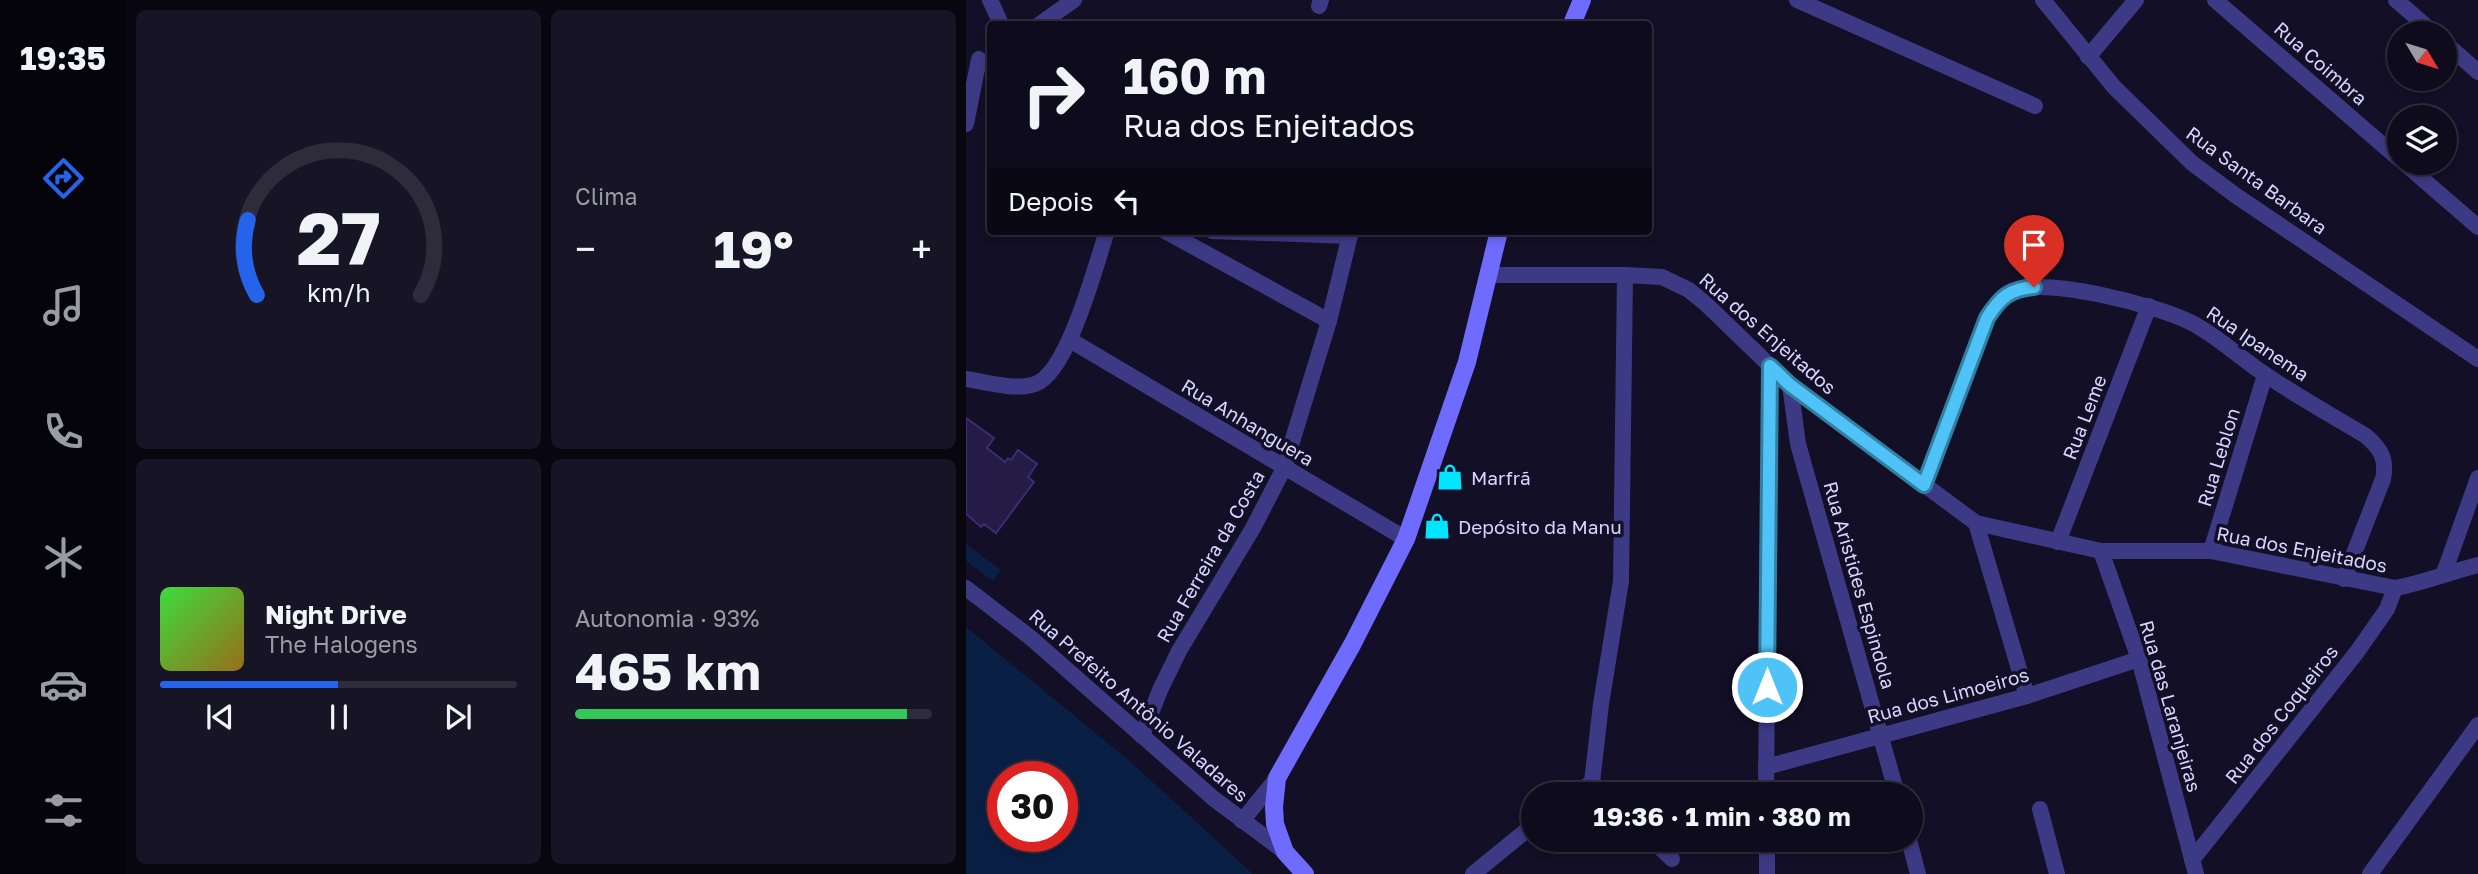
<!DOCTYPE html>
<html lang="pt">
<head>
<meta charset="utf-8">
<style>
  body { margin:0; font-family:"Golos Text",sans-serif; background:#171425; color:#f1f3f6; height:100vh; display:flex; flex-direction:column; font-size:26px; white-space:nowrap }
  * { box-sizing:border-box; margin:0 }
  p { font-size:23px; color:#9b9ba3 }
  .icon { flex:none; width:38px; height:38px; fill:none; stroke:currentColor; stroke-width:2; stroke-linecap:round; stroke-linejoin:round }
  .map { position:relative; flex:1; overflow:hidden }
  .panel { display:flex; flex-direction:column; gap:10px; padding:10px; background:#08060f; width:840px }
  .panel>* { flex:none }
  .hud { position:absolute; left:21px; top:21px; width:665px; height:214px; border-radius:7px; box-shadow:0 4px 10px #0003,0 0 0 2px #2e2b3b; background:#0e0b1c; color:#f1f3f6; overflow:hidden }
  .needle { width:46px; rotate:128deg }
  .fabs { position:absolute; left:1421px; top:21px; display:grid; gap:14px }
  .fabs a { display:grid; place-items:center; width:70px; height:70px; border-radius:50%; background:#0e0b1c; box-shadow:0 4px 10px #0003,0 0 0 2px #2e2b3b; font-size:35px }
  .speed { position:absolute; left:21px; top:761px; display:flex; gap:14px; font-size:35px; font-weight:700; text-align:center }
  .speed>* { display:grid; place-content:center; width:91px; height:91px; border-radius:50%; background:#0e0b1c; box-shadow:0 4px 10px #0003,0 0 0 2px #2e2b3b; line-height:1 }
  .speed .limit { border:10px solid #d22; background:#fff; color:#111 }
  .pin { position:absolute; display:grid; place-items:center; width:60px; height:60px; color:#fff; margin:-72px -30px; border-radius:50% 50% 50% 0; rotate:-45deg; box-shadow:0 0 7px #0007 }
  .pin .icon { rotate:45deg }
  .me { position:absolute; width:77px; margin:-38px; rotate:0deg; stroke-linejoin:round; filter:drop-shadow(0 0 5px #0008) }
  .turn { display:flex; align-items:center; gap:24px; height:147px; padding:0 21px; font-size:32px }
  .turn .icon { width:91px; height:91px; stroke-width:2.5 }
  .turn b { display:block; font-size:49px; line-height:60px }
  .then { display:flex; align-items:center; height:66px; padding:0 21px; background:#0003; gap:14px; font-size:26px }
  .big { font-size:52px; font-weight:700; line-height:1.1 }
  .panel .widget { flex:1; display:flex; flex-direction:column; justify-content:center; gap:10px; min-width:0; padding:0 24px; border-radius:10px; background:#171425 }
  .panel .dial { align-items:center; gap:0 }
  .dial svg { height:182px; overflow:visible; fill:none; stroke:#2e2b3b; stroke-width:7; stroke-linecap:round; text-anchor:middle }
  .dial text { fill:#f1f3f6; stroke:none }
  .song { display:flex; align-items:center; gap:21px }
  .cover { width:84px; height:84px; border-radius:10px; background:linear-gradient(135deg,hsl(120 70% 55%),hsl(40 70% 35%)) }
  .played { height:7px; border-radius:4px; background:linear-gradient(90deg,#2563eb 50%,#2e2b3b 50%) }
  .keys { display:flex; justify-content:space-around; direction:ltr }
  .heat { display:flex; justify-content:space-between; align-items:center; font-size:38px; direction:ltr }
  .charge { height:10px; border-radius:5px; background:linear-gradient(90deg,#34c759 93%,#2e2b3b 0) }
  .panel .tiles { flex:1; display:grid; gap:10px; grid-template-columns:repeat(2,1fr) }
  .trip { position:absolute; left:555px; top:782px; width:402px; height:70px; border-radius:35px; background:#0e0b1c; box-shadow:0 4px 10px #0003,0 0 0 2px #2e2b3b; font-weight:700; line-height:70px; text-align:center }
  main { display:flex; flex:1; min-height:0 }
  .tabs { display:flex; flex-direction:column; width:126px; justify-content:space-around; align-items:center; background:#06040b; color:#9b9ba3 }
  .tabs .icon { width:49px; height:49px }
  .tabs .current { color:#2563eb }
  .tabs b { font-size:32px; color:#f1f3f6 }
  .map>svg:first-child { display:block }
</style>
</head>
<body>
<main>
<nav class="tabs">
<b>19:35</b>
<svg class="icon current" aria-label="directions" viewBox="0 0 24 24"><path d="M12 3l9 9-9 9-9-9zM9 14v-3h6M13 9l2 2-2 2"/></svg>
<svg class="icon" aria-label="music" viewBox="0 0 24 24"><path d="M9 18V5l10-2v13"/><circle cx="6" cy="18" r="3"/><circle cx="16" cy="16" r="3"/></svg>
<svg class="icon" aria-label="phone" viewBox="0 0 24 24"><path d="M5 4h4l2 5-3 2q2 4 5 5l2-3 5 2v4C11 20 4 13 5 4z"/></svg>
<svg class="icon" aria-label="climate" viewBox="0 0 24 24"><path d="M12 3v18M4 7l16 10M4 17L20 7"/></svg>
<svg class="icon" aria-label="car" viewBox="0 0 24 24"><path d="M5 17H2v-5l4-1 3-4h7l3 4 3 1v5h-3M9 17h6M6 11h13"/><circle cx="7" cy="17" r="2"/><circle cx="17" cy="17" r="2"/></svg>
<svg class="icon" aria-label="filters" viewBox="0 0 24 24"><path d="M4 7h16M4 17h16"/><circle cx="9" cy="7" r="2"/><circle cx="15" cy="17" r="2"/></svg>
</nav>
<section class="panel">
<div class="tiles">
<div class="widget dial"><svg viewBox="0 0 100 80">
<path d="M14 69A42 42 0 1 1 86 69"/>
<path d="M14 69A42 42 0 0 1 10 36" stroke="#2563eb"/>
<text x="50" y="56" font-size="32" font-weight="700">27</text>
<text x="50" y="72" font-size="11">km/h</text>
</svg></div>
<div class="widget"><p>Clima</p>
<div class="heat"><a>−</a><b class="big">19°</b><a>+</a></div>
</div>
<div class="widget">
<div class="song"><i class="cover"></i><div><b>Night Drive</b><p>The Halogens</p></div></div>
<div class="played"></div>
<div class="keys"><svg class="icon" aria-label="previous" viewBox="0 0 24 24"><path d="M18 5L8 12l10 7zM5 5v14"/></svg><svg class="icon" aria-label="pause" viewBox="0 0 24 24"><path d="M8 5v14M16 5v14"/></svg><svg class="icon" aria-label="next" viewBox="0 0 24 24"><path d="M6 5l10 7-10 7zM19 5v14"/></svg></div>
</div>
<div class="widget"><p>Autonomia · 93%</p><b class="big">465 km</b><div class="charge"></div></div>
</div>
</section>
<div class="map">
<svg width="1512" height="874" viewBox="0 0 1512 874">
  <rect width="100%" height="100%" fill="#130f26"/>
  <g fill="#0a1f44" fill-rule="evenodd">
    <path d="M0,544L35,570L27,581L0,561Z"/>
    <path d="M0,627L166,763L287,874H0ZM37,777H96V836H37Z"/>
  </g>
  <path fill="#241b47" stroke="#3b2d73" stroke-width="2" d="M0,418L28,438L21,448L39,462L42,458L45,460L52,450L71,464L62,477L68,482L30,533L18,524L15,527L0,514Z"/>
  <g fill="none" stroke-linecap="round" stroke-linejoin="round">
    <g stroke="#3d3a85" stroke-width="16">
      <path d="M24,0L35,24"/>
      <path d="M831,0L1069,106"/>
      <path d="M1077,0L1148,87L1226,163L1269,195L1512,359"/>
      <path d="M1249,0L1433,159"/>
      <path d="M1430,0L1468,33"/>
      <path d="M353,6L355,0"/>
      <path d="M74,24L108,0"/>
      <path d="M1479,43L1512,72"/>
      <path d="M1122,57L1170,0"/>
      <path d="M0,124L13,59"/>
      <path d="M1438,163L1512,227"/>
      <path d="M199,231L363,321"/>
      <path d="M246,231L384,236"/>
      <path d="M523,275H659L696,277L723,290L740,304L824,385L1010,523L1135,551H1245L1429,588C1457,583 1484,572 1512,565"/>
      <path d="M104,340L440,539"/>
      <path d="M0,379C20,382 50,391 69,384C102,373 130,264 141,231"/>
      <path d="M824,385L832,444L931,794"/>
      <path d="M958,485L1021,318C1027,308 1034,296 1045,291C1082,277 1190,305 1226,323C1253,337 1275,359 1300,375C1332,397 1367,416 1400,436C1415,449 1421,459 1417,479L1378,579"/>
      <path d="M1010,523L1061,696"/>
      <path d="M1092,542L1183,306"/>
      <path d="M1135,551L1173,659L1230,874"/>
      <path d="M1245,551L1299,375"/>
      <path d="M1478,573L1512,478"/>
      <path d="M0,588L65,638L247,798L319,852"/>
      <path d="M176,736L194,690L213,651L287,528L318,468L363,321L385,231"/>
      <path d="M800,767L1061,696L1173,659"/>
      <path d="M626,782L638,794"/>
      <path d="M610,794L626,782L635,704L655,581L659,275"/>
      <path d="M800,794L804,366"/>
      <path d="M1074,809L1091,874"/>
      <path d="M276,821L311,778"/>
      <path d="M686,840L706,859"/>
      <path d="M801,840V874"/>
      <path d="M943,840L952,874"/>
      <path d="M1226,860L1391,652L1421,609L1429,588"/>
      <path d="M507,874L567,825"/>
      <path d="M1404,874L1512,725"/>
    </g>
    <g stroke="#6f6bff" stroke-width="18">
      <path d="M606,24L616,0"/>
      <path d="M339,874L319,852L309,824L308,807L311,778L386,645L440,539L501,362L533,231"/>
    </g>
  </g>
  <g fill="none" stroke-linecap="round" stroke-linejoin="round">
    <g stroke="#337fa1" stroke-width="18">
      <path id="route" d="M801,687L804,366L824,385L958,485L1021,318C1034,298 1043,289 1068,287"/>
    </g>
    <use href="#route" stroke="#4fc3f7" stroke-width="12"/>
  </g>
  <defs>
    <g id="shop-bare" transform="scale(2.1)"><path d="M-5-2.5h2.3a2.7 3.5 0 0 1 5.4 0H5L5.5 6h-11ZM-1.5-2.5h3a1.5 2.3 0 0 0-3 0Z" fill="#00e5ff" stroke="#130f26" stroke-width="2.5" paint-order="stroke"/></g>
  </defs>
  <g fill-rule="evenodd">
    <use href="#shop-bare" x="484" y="477"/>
    <use href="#shop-bare" x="471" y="526"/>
  </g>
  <g text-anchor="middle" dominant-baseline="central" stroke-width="7" stroke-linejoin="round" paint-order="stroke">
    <g font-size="19" fill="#d9d4ff" stroke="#130f26">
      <text transform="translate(1355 63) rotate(41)">Rua Coimbra</text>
      <text transform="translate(1291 180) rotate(36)">Rua Santa Barbara</text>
      <text transform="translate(802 333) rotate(41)">Rua dos Enjeitados</text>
      <text transform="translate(1292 343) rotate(34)">Rua Ipanema</text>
      <text transform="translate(1118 417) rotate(-69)">Rua Leme</text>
      <text transform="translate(282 422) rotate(31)">Rua Anhanguera</text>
      <text transform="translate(1252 457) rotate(-73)">Rua Leblon</text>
      <text transform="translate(1336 549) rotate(11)">Rua dos Enjeitados</text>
      <text transform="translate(244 556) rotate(-60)">Rua Ferreira da Costa</text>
      <text transform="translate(894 585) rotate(74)">Rua Aristides Espindola</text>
      <text transform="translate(982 695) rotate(-15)">Rua dos Limoeiros</text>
      <text transform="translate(173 705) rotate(41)">Rua Prefeito Antônio Valadares</text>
      <text transform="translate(1205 706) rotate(74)">Rua das Laranjeiras</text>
      <text transform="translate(1315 714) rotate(-52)">Rua dos Coqueiros</text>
    </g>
    <g font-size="19" fill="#d9d4ff" stroke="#130f26" text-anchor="start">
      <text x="505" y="477">Marfrã</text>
      <text x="492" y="526">Depósito da Manu</text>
    </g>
  </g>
</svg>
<div class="fabs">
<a><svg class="needle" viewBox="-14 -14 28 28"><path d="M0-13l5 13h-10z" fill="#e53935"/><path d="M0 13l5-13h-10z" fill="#9b9ba3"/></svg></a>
<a><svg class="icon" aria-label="layers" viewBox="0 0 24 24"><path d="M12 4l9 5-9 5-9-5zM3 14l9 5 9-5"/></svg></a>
</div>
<div class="speed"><div class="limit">30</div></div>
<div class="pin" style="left:1068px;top:287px;background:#d93025"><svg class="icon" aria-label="arrive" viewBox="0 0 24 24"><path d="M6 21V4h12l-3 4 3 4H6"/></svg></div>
<svg class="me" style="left:801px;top:687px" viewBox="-20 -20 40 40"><circle r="17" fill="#4fc3f7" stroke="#fff" stroke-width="3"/><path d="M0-11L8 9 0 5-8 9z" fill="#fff"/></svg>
<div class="trip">19:36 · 1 min · 380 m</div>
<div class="hud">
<div class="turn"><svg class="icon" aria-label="right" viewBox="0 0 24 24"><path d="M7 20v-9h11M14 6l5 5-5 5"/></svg><div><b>160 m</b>Rua dos Enjeitados</div></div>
<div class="then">Depois<svg class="icon" aria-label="left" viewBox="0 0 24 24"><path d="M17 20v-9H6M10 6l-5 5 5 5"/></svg></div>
</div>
</div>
</main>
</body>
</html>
